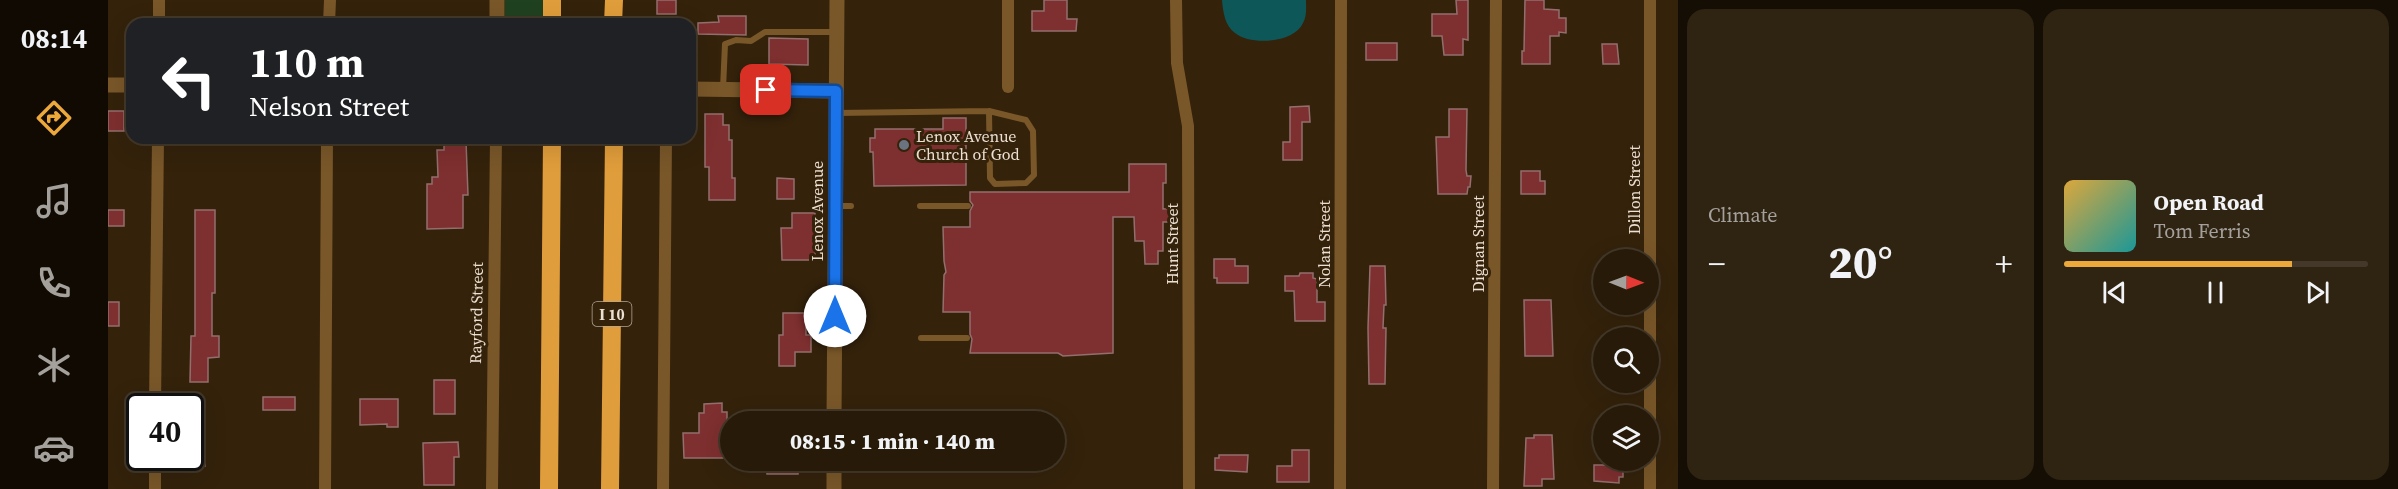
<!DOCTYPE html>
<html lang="en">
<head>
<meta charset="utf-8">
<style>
  body { margin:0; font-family:"Source Serif 4",serif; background:#2f2312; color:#f1f3f6; height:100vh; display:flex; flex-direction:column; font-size:22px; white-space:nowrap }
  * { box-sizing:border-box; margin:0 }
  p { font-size:20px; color:#a4a19c }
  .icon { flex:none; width:33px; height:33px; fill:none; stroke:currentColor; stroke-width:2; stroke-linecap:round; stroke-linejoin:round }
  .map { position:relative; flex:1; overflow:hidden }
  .details { display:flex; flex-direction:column; gap:9px; padding:9px; background:#150e04; width:720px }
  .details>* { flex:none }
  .hud { position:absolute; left:18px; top:18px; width:570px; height:126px; border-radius:18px; box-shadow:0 6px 24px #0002,0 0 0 2px #433829; background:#202124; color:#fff; overflow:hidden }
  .needle { width:39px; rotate:91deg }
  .controls { position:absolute; left:1485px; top:249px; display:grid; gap:12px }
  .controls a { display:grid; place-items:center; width:66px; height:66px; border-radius:50%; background:#271a08; box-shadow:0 6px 24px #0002,0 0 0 2px #433829; font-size:30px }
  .speed { position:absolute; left:18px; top:393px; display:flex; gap:12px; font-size:30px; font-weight:700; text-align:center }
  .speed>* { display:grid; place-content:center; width:78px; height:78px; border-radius:50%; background:#271a08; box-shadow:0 6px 24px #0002,0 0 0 2px #433829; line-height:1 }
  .speed .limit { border:3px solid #111; border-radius:9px; background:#fff; color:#111 }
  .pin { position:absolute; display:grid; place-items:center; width:51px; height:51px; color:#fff; margin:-26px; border-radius:12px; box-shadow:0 3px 9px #0006 }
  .me { position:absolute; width:66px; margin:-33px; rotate:0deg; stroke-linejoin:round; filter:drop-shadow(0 0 4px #0008) }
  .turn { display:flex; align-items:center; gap:21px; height:126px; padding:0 24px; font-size:27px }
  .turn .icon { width:78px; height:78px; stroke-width:2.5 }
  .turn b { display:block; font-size:42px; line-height:51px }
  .big { font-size:45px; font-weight:800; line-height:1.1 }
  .details .tile { flex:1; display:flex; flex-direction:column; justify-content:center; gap:9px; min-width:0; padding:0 21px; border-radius:18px; background:#2f2312 }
  .song { display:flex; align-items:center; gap:18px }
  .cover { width:72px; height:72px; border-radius:9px; background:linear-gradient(135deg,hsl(40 70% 55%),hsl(180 70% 35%)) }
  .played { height:6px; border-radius:3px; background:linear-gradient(90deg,#eda83b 75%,#433829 75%) }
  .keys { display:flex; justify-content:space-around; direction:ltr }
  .heat { display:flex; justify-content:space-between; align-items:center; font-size:33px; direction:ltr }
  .details .tiles { flex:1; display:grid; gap:9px; grid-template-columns:repeat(2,1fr) }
  .trip { position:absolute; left:612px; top:411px; width:345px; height:60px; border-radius:30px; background:#271a08; box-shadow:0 6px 24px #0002,0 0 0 2px #433829; font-weight:800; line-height:60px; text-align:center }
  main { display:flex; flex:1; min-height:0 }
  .menu { display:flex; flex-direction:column; width:108px; justify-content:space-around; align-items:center; background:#100a03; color:#a4a19c }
  .menu .icon { width:42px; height:42px }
  .menu .current { color:#eda83b }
  .menu b { font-size:27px; color:#f1f3f6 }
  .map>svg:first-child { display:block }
</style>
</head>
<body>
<main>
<nav class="menu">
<b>08:14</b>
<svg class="icon current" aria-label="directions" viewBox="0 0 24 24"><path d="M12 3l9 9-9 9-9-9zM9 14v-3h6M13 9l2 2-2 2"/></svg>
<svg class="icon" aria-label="music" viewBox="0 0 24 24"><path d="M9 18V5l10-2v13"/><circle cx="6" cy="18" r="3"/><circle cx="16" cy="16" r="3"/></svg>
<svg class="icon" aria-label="phone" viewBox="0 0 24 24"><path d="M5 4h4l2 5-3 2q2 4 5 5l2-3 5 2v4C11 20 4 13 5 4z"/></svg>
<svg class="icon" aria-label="climate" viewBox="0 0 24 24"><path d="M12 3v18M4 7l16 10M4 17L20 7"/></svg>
<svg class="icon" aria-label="car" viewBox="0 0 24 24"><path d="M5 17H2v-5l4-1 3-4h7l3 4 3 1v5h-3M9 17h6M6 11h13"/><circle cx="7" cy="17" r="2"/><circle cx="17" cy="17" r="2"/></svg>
</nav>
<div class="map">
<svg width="1570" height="489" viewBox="0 0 1570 489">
  <rect width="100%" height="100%" fill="#34220b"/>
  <path fill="#204120" d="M397,0H436L437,24H397Z"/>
  <path fill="#0e5758" d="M1114,0H1198C1198,8 1199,16 1195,23C1186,43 1143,46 1127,33C1117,26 1115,12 1114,0Z"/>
  <g fill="#7e2f2f" stroke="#926f6d" stroke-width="1.5">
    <rect x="549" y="0" width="19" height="14"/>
    <path d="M936,0H959V19H969L968,31H924V11H936Z"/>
    <path d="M1348,0H1360V40L1355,39V55H1336L1334,36H1324V14H1349Z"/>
    <path d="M1417,0H1436V9L1451,10V18H1458V33L1451,32V36H1442V64H1414V51H1416Z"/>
    <path d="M610,16H638V35L590,34V23L611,22Z"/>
    <path d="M661,38L700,39V65L661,64Z"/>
    <rect x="1258" y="43" width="31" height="17"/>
    <path d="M1494,44H1509L1511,64H1495Z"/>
    <path d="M1201,106L1202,122H1194V160H1175V142H1182V107Z"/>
    <path d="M1341,109H1359L1358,170L1359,176H1363L1362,187H1360L1359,194H1330L1328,137H1341Z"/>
    <rect x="0" y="111" width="16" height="20"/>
    <path d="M597,114H615V125H621V140H624V178H627V200H601V167H597Z"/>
    <path d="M835,118H858V185L766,186L765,152H762V138H767V129H835Z"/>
    <path d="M336,141H358L360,195H355V228L319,229V184H324V177H330L329,150H336Z"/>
    <path d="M1021,164H1058V183H1055V209L1069,208V222H1055V251H1050V264H1037L1036,241H1027L1026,217H1005V353L955,356L950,353H862L864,339L862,334V312H835L836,275L838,272L836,261L835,227H862V211L865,205L862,201V192H1021Z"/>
    <path d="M1413,171H1432V181H1437V194H1413Z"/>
    <path d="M669,178L686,179V199H669Z"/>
    <rect x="0" y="210" width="16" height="16"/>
    <path d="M87,210H107V293H104V336H111V357L100,358V382H82L83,336H87Z"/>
    <path d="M684,213H707V260H674L673,228H684Z"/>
    <path d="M1106,259H1127V266H1140V283H1109V278H1106Z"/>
    <path d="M1262,266H1277L1278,305H1276L1275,328H1278L1277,384H1261L1260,328Z"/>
    <path d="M1192,273H1205V278L1209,279V302H1217V321H1187L1186,291H1177V276H1191Z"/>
    <path d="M1416,300H1443L1445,356H1417Z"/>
    <rect x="0" y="302" width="11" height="24"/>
    <path d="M675,313H698V335H703V352H687V366H671V335H675Z"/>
    <rect x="326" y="380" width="21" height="34"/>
    <rect x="155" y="397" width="32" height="13"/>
    <path d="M252,399H290V427H279V424L252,425Z"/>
    <path d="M614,403V412H619V433H622V458H576L575,433H591V413H596V404Z"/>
    <path d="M96,429L97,466L82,467V430Z"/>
    <path d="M1426,435H1444L1446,479H1434V486H1416L1418,438H1426Z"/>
    <path d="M350,442L351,457H346V485H316L315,443Z"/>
    <path d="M1184,450H1201V482H1169V466H1184Z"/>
    <path d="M1111,455H1140L1139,472L1107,470V458H1111Z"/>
    <path d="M662,460H690V474H659V461Z"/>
    <path d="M1486,465H1515V477H1511V483L1486,481Z"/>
  </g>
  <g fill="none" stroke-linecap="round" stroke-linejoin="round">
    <g stroke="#795729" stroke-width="6">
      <path d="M615,89L617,44L628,40L643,41L657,32H728"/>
      <path d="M728,113L881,111L918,120L925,131L926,175L918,183L887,184L882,178L881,111"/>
      <path d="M729,206H743"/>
      <path d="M812,206H860"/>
      <path d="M727,338H743"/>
      <path d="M813,338H859"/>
    </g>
    <g stroke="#795729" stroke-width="12">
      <path d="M1068,0L1069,63L1080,126L1081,489"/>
      <path d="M51,24V0"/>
      <path d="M221,24L222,0"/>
      <path d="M900,87V0"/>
      <path d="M47,406L50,138"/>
      <path d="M47,489V458"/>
      <path d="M217,489L219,138"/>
      <path d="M384,489L388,138"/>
      <path d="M555,489L558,138"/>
      <path d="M1232,489L1233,0"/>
      <path d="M1385,489L1388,0"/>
      <path d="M1542,489V0"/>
    </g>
    <g stroke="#795729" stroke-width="15">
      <path d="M389,24V0"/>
      <path d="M0,85H24"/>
      <path d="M582,89L728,91"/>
      <path d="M726,422L729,0"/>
      <path d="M726,489V460"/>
    </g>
    <g stroke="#e09d3b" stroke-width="18">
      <path d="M444,0V24"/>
      <path d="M505,24L506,0"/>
      <path d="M441,489L444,138"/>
      <path d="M502,489L506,138"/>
    </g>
  </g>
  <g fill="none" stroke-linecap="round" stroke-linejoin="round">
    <g stroke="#114b97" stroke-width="15">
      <path id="route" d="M658,90L728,91L727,316"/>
    </g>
    <use href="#route" stroke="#1a73e8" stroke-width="10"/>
  </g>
  <circle fill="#6b7280" stroke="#34220b" stroke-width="2" cx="796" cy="145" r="6"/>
  <g text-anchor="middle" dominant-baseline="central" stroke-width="6" stroke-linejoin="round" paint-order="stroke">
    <rect fill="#34220b" stroke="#b5a796" stroke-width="1.5" x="484.5" y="302" width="39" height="24" rx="4.5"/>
    <g font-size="15" font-weight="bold" fill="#ece0d2">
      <text x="504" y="314">I 10</text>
    </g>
    <g font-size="16" fill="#ece0d2" stroke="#34220b" text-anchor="start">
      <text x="808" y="136">Lenox Avenue<tspan x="808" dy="18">Church of God</tspan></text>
    </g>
    <g font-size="16" fill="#ece0d2" stroke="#34220b">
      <text transform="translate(1526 190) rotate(-90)">Dillon Street</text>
      <text transform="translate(709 211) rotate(-90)">Lenox Avenue</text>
      <text transform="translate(1064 244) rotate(-90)">Hunt Street</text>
      <text transform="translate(1216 244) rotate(-90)">Nolan Street</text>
      <text transform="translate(1370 244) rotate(-90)">Dignan Street</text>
      <text transform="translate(368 313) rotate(-89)">Rayford Street</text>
    </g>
  </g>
</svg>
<div class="controls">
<a><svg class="needle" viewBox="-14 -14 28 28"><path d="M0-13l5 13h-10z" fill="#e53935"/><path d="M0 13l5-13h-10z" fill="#a4a19c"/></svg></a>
<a><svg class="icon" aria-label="search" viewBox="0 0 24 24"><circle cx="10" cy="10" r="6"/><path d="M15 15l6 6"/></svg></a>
<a><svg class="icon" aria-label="layers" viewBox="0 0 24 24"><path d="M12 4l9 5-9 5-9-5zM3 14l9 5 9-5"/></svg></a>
</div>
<div class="speed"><div class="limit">40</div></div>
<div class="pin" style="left:658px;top:90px;background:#d93025"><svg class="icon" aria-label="arrive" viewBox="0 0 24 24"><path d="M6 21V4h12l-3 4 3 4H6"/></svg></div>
<svg class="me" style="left:727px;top:316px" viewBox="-20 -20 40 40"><circle r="19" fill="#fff"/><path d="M0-13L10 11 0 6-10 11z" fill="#1a73e8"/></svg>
<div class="trip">08:15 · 1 min · 140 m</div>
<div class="hud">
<div class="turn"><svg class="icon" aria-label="left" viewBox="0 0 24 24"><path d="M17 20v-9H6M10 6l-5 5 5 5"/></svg><div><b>110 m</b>Nelson Street</div></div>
</div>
</div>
<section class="details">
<div class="tiles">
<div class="tile"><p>Climate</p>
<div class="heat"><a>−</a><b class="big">20°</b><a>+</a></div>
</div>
<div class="tile">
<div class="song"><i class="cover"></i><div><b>Open Road</b><p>Tom Ferris</p></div></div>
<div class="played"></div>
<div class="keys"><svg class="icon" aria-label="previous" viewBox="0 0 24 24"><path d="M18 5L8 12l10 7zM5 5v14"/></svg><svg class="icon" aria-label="pause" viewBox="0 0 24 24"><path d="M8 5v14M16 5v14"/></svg><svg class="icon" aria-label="next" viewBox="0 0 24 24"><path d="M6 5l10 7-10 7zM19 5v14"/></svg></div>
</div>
</div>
</section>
</main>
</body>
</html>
